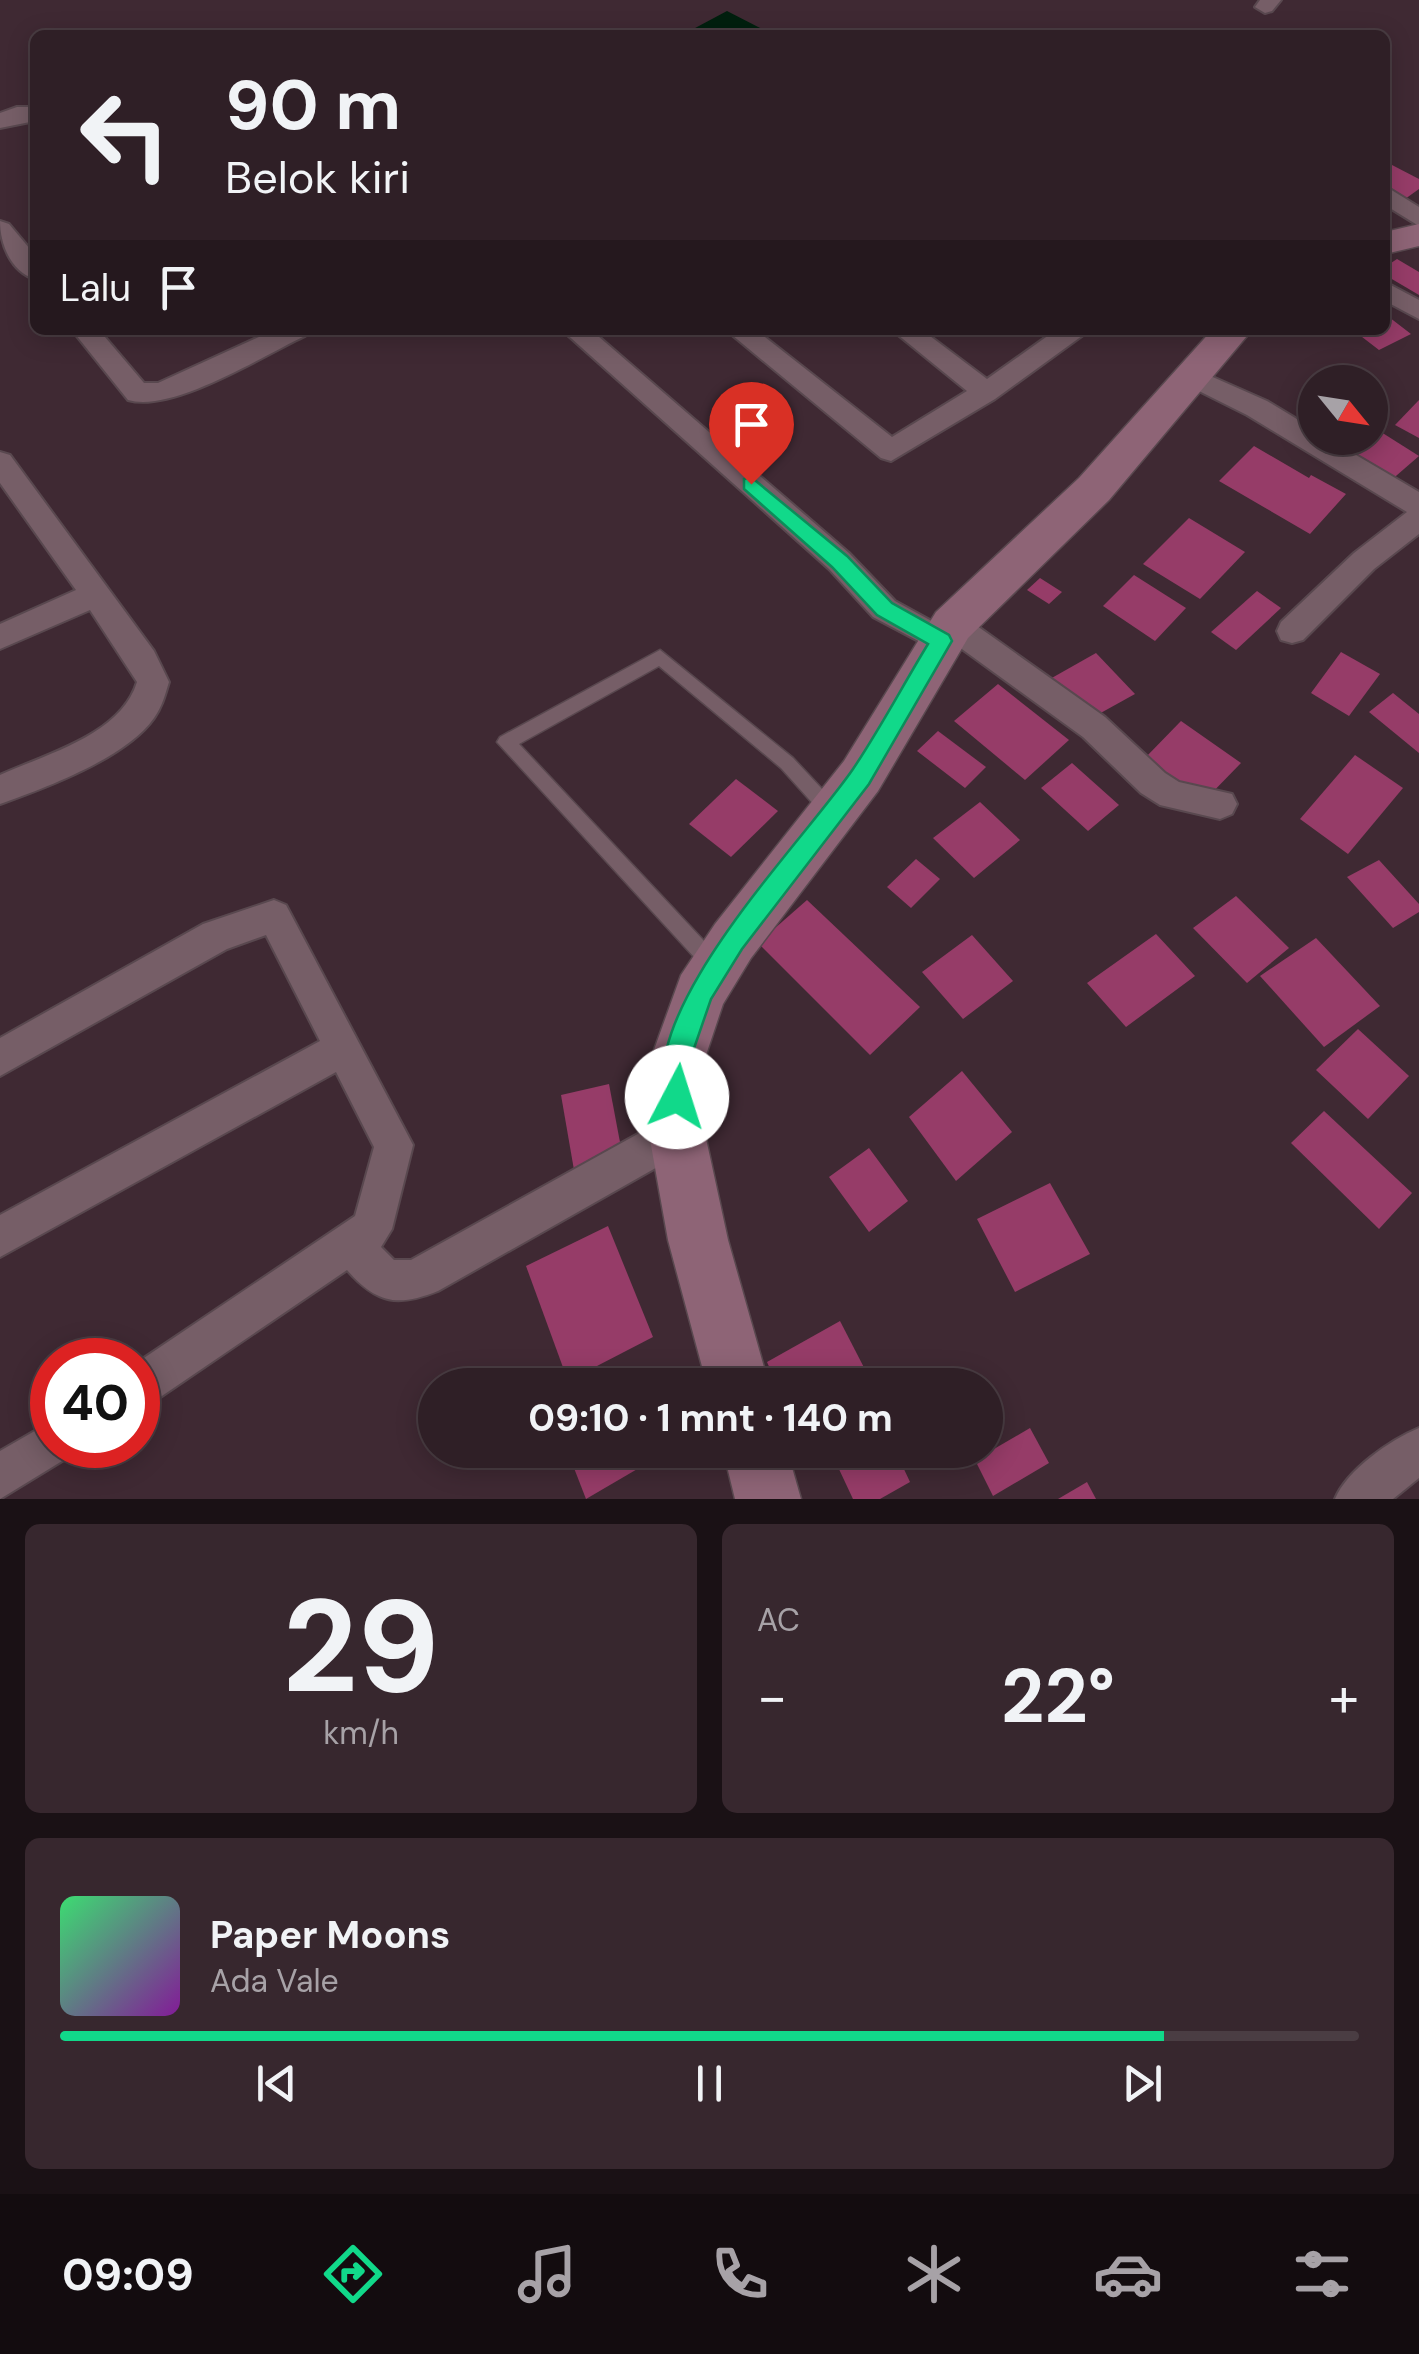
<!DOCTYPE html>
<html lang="id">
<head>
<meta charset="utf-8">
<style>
  body { margin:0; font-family:"DM Sans",sans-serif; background:#37272e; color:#f1f3f6; height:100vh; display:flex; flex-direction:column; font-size:38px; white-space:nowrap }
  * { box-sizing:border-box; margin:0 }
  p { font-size:32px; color:#a7a2a7 }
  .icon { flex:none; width:55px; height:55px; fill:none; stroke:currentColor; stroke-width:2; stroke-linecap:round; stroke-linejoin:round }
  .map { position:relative; height:1499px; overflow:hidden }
  .drawer { display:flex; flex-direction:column; gap:25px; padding:25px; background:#1a1115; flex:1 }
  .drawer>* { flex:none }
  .guide { position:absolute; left:30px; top:30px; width:1360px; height:305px; border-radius:15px; box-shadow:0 5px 25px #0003,0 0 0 2px #4a3d43; background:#2f1f26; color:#f1f3f6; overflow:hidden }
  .needle { width:65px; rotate:120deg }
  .tools { position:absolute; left:1298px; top:365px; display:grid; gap:20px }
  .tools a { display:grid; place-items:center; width:90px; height:90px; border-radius:50%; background:#2f1f26; box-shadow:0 5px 25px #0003,0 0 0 2px #4a3d43; font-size:50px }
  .speed { position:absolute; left:30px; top:1338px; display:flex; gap:20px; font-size:50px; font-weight:700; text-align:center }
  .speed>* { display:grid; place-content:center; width:130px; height:130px; border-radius:50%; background:#2f1f26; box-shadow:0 5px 25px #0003,0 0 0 2px #4a3d43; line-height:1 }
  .speed .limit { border:15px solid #d22; background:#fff; color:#111 }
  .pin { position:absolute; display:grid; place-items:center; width:85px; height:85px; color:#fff; margin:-102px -42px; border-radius:50% 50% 50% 0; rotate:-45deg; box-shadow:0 0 10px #0007 }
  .pin .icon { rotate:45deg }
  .me { position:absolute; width:110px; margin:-55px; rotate:5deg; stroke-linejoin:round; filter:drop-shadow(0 0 8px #0008) }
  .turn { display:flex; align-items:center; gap:35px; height:210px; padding:0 30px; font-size:45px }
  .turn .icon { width:130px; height:130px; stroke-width:2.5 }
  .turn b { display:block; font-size:70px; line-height:85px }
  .then { display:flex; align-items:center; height:95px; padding:0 30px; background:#0003; gap:20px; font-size:38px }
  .big { font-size:75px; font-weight:700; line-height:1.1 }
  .drawer .card { flex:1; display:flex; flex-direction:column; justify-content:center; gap:15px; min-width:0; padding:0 35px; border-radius:15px; background:#37272e }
  .drawer .dial { align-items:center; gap:0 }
  .dial b { font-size:130px; line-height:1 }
  .song { display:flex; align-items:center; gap:30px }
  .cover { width:120px; height:120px; border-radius:15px; background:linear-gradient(135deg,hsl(140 70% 55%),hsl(290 70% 35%)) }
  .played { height:10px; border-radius:5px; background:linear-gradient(90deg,#11d98a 85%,#4a3d43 85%) }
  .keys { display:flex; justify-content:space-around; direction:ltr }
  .heat { display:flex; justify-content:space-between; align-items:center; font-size:55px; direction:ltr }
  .drawer .tiles { flex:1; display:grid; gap:25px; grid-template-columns:1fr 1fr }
  .card:last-child { grid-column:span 2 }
  .trip { position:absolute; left:418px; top:1368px; width:585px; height:100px; border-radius:50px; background:#2f1f26; box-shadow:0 5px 25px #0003,0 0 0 2px #4a3d43; font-weight:700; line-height:100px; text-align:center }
  .tab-bar { display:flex; height:160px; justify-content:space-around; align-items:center; background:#130c0f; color:#a7a2a7 }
  .tab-bar .icon { width:70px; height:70px }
  .tab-bar .on { color:#11d98a }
  .tab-bar b { font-size:45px; color:#f1f3f6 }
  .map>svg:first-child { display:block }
</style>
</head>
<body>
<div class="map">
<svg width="1419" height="1499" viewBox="0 0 1419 1499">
  <rect width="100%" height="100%" fill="#3f2933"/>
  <path fill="#001f0e" d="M727,11L774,35H682Z"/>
  <g fill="#963c68">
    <path d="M1392,165L1419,179V189L1405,199L1385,188V169Z"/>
    <path d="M1397,259L1419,272V295L1385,275V267Z"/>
    <path d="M1385,314L1411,334L1379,350L1353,330H1385Z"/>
    <path d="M1419,400V438L1395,425Z"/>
    <path d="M1381,432L1419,456L1389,482L1350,457Z"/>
    <path d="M1254,446L1309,478L1311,475L1346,494L1310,534L1219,481Z"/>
    <path d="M1189,518L1245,552L1200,599L1143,564Z"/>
    <path d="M1134,575L1186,608L1155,641L1103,606Z"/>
    <path d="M1040,578L1062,592L1049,604L1027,590Z"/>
    <path d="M1257,591L1281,608L1236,650L1211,632Z"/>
    <path d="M1341,652L1380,674L1349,716L1311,693Z"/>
    <path d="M1096,653L1135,694L1088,720L1050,679Z"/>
    <path d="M998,684L1069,740L1025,780L954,721Z"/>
    <path d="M1393,693L1419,714V753L1369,712Z"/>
    <path d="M1181,721L1241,763L1204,801L1145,758Z"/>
    <path d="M938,731L986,767L965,788L917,751Z"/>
    <path d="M1355,755L1403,788L1348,854L1300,819Z"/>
    <path d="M1072,763L1119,805L1088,831L1041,788Z"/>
    <path d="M736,779L778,811L731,857L689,824Z"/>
    <path d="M980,802L1020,840L974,878L933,838Z"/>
    <path d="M916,859L940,879L911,908L887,887Z"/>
    <path d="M1379,860L1419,904V912L1393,928L1347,877Z"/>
    <path d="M1236,896L1289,948L1247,983L1193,928Z"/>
    <path d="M807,900L920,1007L870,1055L758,943Z"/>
    <path d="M1156,934L1195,976L1126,1027L1087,983Z"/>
    <path d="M972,935L1013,981L963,1019L922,972Z"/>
    <path d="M1316,938L1380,1006L1324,1047L1260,976Z"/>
    <path d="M1358,1029L1409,1076L1368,1119L1316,1070Z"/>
    <path d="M962,1071L1012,1132L956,1181L909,1117Z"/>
    <path d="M609,1084L623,1158L574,1170L561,1095Z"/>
    <path d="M1324,1111L1412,1193L1379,1229L1291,1143Z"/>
    <path d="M869,1148L908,1201L869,1232L829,1177Z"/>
    <path d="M1050,1183L1090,1254L1015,1292L977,1219Z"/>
    <path d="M608,1226L653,1337L568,1381L526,1266Z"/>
    <path d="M840,1321L873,1385H777L767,1362Z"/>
    <path d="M1030,1428L1049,1463L993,1496L975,1460Z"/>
    <path d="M567,1450H661L663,1454L586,1499Z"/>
    <path d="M830,1450H895L910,1482L880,1499H853Z"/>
    <path d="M1087,1482L1096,1499H1058Z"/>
  </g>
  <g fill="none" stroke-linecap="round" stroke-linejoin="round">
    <g stroke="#59484f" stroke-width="3">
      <path id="lane" d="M660,650L793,758L837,805L840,811L837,817L831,819L825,817L781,768L659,666L519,744L720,958L723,964L720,970L713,973L706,970L497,742L500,737Z"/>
    </g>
    <g stroke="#59484f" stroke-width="4">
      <g id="street">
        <path d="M1260,0H1281L1272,11L1265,13L1255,7Z"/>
        <path d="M17,107H35V121L0,128V113Z"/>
        <path d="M1385,186L1419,207V226L1385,205Z"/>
        <path d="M0,221L9,224L35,255V279C11,272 0,244 0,221Z"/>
        <path d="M1385,282L1419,300V319L1385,301Z"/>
        <path d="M72,330H99L144,383H158L274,330H309L305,336C262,356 173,413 128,400Z"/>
        <path d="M562,330H591L849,553L895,601L937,624L941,616L952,613L963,616L1105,717L1165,773L1179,782L1232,794L1237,804L1232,814L1220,819L1160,805L1141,793L1083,737L955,644L952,650L941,653L873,617L829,569Z"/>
        <path d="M726,330H756L892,437L967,391L892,330H922L987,379L1056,330L1086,333L995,399L891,461L881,458Z"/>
        <path d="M1190,367L1267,401L1315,430V438H1327L1419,492V534L1374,569L1303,640L1292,643L1281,640L1277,631L1281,622L1354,553L1407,512L1247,415L1181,382L1177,376L1181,370Z"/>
        <path d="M0,452L10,455L154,651L169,682C165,695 162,707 154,718C126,758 45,788 0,804V775C46,754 121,735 137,682L90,610L0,649V624L76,590L0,483Z"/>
        <path d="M274,900L286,905L413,1145L392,1229L381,1247L394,1260H411L663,1120L677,1115L691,1120L696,1134L691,1148L438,1291C398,1307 377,1304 347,1270L153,1402L138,1408V1362L355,1216L374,1147L336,1072L0,1257V1215L320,1041L266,935L227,949L0,1076V1038L203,924Z"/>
        <path d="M52,1421V1445H73L67,1458L0,1499V1451Z"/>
        <path d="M1419,1428V1478L1393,1499H1335C1347,1470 1390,1440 1419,1428Z"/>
      </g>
    </g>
    <g stroke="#59484f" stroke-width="3">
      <g id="secondary">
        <path d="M1419,224V246L1385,254V232Z"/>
        <path d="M1212,330H1252L1109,500L968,638L878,791L751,958L723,1004L704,1061L705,1134L728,1240L769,1385H707L668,1240L649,1134L650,1061L681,975L715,924L844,761L936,612L1079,478Z"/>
        <path d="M723,1450H787L801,1499H735Z"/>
      </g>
    </g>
    <use href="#lane" fill="#765e67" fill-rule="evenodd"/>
    <use href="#street" fill="#765e67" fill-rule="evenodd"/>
    <use href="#secondary" fill="#8e6476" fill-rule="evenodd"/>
  </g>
  <path fill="#11d98a" stroke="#0b8d5a" stroke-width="2.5" d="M751,477L847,556L892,603L949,635L952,641L869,784L742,949L711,999L690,1060L691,1097L687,1107L677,1111L668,1107C630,1015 804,841 853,769C880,729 903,685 928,644L877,615L832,567L744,489V479Z"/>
</svg>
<div class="tools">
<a><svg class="needle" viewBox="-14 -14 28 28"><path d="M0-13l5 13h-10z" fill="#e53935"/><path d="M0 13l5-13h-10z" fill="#a7a2a7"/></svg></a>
</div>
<div class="speed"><div class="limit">40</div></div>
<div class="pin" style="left:751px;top:484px;background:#d93025"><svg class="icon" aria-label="arrive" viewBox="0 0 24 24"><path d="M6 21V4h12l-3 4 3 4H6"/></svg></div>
<svg class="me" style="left:677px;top:1097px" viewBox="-20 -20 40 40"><circle r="19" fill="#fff"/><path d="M0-13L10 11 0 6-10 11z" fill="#11d98a"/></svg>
<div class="trip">09:10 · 1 mnt · 140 m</div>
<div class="guide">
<div class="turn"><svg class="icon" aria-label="left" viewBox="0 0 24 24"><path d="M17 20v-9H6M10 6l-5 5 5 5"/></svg><div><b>90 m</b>Belok kiri</div></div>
<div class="then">Lalu<svg class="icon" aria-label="arrive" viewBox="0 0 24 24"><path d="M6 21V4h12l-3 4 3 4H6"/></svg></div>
</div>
</div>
<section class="drawer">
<div class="tiles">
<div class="card dial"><b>29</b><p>km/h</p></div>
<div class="card"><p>AC</p>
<div class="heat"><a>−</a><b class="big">22°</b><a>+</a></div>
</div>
<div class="card">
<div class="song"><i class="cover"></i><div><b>Paper Moons</b><p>Ada Vale</p></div></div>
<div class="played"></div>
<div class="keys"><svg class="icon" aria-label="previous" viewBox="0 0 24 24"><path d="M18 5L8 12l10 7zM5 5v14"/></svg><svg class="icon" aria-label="pause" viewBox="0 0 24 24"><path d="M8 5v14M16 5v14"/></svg><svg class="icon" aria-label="next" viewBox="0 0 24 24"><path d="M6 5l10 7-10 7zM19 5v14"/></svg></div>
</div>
</div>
</section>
<nav class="tab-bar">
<b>09:09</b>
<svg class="icon on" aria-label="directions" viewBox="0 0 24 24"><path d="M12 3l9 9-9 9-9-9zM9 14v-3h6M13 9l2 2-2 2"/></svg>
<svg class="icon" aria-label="music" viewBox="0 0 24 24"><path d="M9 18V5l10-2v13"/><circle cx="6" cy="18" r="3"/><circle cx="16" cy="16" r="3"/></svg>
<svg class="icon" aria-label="phone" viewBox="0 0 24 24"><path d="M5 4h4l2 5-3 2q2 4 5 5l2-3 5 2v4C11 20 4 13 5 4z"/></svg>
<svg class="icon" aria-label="climate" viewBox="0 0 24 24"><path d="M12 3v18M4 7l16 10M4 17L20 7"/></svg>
<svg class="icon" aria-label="car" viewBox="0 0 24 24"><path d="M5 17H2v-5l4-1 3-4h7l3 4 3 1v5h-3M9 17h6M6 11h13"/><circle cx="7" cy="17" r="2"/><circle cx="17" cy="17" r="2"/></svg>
<svg class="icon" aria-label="filters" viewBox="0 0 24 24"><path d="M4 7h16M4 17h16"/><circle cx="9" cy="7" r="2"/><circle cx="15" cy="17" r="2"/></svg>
</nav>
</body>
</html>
